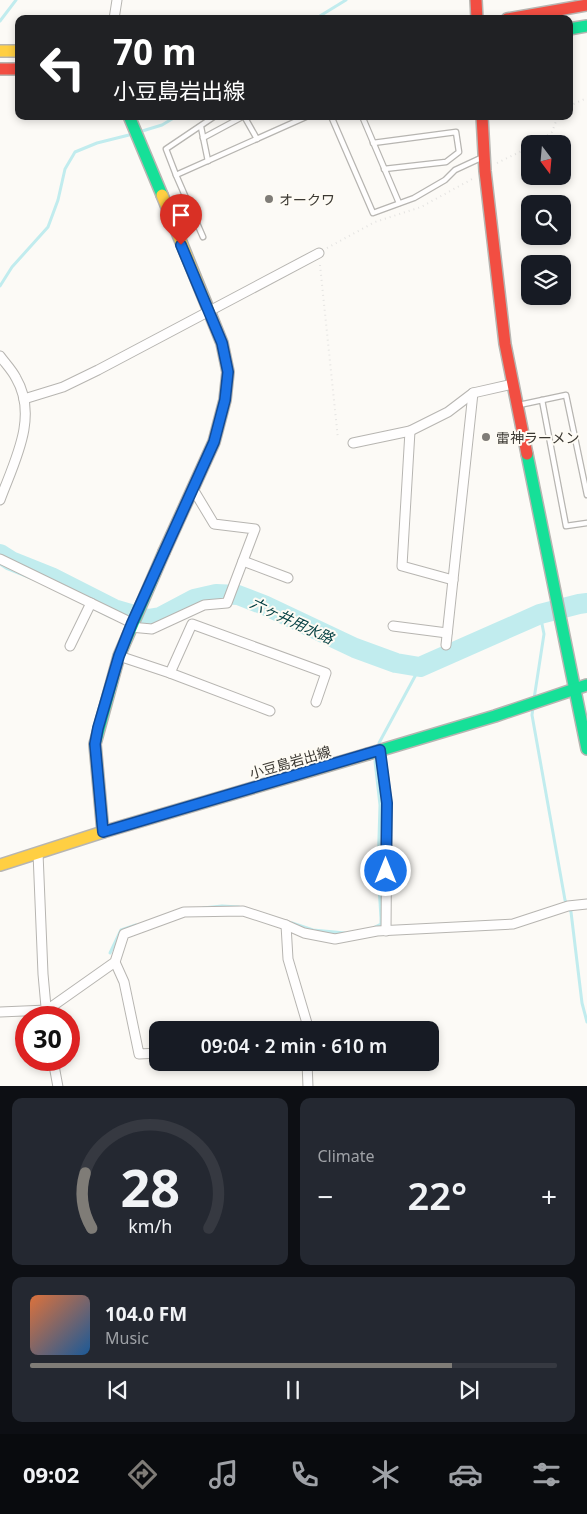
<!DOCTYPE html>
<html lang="en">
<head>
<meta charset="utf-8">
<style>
  body { margin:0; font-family:"Noto Sans","Noto Sans JP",sans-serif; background:#242831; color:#f1f3f6; height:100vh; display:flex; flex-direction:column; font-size:19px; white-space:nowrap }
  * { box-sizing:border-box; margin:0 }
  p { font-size:16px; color:#9ea1a6 }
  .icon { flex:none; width:28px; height:28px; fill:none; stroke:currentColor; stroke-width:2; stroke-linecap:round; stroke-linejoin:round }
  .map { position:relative; height:1086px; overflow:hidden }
  .panel { display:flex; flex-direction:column; gap:12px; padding:12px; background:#0d0f14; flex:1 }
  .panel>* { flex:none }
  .guide { position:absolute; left:15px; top:15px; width:558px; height:105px; border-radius:10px; box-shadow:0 2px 8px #0003; background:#202124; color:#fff; overflow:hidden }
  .needle { width:32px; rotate:164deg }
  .buttons { position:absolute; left:521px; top:135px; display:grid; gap:10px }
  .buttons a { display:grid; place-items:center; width:50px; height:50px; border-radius:10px; background:#171b24; box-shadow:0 2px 8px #0003; font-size:25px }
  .speed { position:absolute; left:15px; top:1006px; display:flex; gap:10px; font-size:25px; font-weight:700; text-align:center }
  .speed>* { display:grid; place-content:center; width:65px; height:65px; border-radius:50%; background:#171b24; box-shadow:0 2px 8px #0003; line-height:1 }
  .speed .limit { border:8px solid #d22; background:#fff; color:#111 }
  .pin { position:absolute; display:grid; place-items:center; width:42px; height:42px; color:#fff; margin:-51px -21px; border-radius:50% 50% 50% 0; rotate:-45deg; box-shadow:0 0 5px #0007 }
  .pin .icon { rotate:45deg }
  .me { position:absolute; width:55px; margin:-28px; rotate:0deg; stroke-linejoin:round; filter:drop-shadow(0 0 4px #0008) }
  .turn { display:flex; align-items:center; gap:18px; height:105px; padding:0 15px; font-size:22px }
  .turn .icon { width:65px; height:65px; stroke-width:2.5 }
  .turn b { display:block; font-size:35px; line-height:42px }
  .big { font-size:38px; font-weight:600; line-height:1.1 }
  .panel .tile { flex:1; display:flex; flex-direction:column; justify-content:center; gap:8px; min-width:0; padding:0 18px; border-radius:10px; background:#242831 }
  .panel .dial { align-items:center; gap:0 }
  .dial svg { height:130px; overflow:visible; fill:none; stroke:#363941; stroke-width:7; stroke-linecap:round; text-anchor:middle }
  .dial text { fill:#f1f3f6; stroke:none }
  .song { display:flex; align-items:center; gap:15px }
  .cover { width:60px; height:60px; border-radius:8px; background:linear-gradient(135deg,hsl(20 70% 55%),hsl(210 70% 35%)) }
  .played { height:5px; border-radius:2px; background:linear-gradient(90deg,#7f7c77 80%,#363941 80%) }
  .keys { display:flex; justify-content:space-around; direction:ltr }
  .heat { display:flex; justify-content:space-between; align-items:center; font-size:28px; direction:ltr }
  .panel .tiles { flex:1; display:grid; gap:12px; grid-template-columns:1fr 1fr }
  .tile:last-child { grid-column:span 2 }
  .trip { position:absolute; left:149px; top:1021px; width:290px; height:50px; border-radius:10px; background:#171b24; box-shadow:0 2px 8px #0003; font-weight:600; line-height:50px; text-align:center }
  .menu { display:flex; height:80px; justify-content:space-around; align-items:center; background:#090b0e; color:#9ea1a6 }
  .menu .icon { width:35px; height:35px }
  .menu .current { color:#7f7c77 }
  .menu b { font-size:22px; color:#f1f3f6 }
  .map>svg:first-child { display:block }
</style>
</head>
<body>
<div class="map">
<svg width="587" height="1087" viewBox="0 0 587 1087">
  <rect width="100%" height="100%" fill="#fcfaf6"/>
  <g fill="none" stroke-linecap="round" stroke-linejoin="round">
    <g stroke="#c1ecee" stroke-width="3">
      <path d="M315,19L346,0"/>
      <path d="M0,21L16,0"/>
      <path d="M139,132L162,125L177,116"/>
      <path d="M0,286L12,267L48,227L58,200L65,169L75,152L97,143L133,134"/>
      <path d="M534,699L544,634L540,614"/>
      <path d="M533,708L532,715L565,900L571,912L582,1003L587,1022"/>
      <path d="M379,743L420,667"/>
      <path d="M375,761L380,805L378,870L381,918V924L375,927"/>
      <path d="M203,908L222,906L239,907"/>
      <path d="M292,923L313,930L345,933"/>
      <path d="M110,953L121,930L136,925"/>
    </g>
    <path stroke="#c1ecee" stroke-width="20" d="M0,554L11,561L51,577L114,609L148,619L160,617L194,599L216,594L238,595L264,605L355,648L396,663L420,667L540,614L579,604L587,603"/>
    <g stroke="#b7b5b1" stroke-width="7">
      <g id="lane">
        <path d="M331,116L373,213L414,198L445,180L455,170L483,157"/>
        <path d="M362,116L399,203"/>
        <path d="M201,127L208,161"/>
        <path d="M203,138L244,116L257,139"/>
        <path d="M373,143L456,132L459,152L446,162L384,169"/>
        <path d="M176,175L166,149L215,116"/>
        <path d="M203,237L176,175L308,116"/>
        <path d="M542,400L566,526L587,523"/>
        <path d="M519,405L566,395L587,495"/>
      </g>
    </g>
    <g stroke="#b7b5b1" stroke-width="11">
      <g id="street">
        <path d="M114,19L117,0"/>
        <path d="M0,356C5,363 12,370 16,378C39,417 14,462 0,500"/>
        <path d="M24,399L63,387L98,370L319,253"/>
        <path d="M410,431L402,566L453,580"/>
        <path d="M353,443L410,431L448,412L473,393L513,384"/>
        <path d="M0,559L132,623"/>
        <path d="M243,561L288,578"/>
        <path d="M393,626L447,633"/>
        <path d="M130,627L152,629L204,605L227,603L255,529L214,524L193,489"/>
        <path d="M446,645L473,393"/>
        <path d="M70,646L91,603"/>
        <path d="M119,656L170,673L192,624L326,673L316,702"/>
        <path d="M170,673L270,711"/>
        <path d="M380,750L387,803L386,931"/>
        <path d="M38,853L43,974L47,1018"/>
        <path d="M286,925L288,959L309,1030"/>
        <path d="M115,962L124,982L139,1054L158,1053"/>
        <path d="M0,1012L47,1010L115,962L124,934L184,912L243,911L286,925L304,933L335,939L377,931L513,924L568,906L587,904"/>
        <path d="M53,1060L58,1087"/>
        <path d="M307,1062L308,1087"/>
      </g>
    </g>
    <g stroke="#b7b5b1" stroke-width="14">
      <g id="fast">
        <path d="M569,29L587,26"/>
        <path d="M129,116L162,195"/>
        <path d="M527,454L587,749"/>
        <path d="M368,754L495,716L587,685"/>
        <path d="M103,832L95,744L119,656L164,552"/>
      </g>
    </g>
    <g stroke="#b7b5b1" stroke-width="14">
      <g id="slow">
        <path d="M0,51H19"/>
        <path d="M162,195L222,343L228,372L225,400L214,442L164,552"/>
        <path d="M0,865L103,832L368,754"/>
      </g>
    </g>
    <g stroke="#b7b5b1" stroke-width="14">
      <g id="jam">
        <path d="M476,0L477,19"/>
        <path d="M507,19L587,5"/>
        <path d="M0,69H19"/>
        <path d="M482,116L485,171L505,344L527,454"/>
      </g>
    </g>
    <g stroke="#e5e4e2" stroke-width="2" stroke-dasharray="1 4" stroke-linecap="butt">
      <path d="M569,106L587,98"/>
      <path d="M535,144L552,132L558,116"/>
      <path d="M497,163L530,147"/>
      <path d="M327,248L375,222L421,207L474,178"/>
      <path d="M320,265L338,439"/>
    </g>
    <use href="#lane" stroke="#fffefe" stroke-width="4.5"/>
    <use href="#street" stroke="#fffefe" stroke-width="9"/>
    <use href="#fast" stroke="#16e098" stroke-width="11"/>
    <use href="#slow" stroke="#ffcf43" stroke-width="11"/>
    <use href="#jam" stroke="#f24e42" stroke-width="11"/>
  </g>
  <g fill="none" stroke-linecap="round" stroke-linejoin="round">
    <g stroke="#114b97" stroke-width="12">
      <path id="route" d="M181,245L222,343L228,372L225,400L214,442L132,623L119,656L98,728L95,744L103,832L380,750L387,803L386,871"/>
    </g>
    <use href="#route" stroke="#1a73e8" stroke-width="9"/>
  </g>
  <g fill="#7f7c77" stroke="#fefbf4" stroke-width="2">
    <circle cx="269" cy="199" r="5"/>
    <circle cx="486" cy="437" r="5"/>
  </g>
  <g text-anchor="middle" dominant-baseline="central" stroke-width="4" stroke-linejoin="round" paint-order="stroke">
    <g font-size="14" fill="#3b3832" stroke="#fefbf4" text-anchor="start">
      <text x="279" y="199">オークワ</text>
      <text x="496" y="437">雷神ラーメン</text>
    </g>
    <g font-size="14" fill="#3b3832" stroke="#fefbf4">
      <text transform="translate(290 762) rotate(-16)">小豆島岩出線</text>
    </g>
    <g font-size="15" font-style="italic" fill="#033f42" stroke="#fefbf4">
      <text transform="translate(292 620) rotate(25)">六ヶ井用水路</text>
    </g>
  </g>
</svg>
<div class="buttons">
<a><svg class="needle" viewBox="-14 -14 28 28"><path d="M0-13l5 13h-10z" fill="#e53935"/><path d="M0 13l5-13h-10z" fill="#9ea1a6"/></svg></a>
<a><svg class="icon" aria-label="search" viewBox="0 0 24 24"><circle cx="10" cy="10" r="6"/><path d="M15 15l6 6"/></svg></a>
<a><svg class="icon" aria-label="layers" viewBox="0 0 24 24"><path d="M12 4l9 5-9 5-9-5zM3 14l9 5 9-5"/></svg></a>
</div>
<div class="speed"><div class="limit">30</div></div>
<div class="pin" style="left:181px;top:245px;background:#d93025"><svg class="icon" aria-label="arrive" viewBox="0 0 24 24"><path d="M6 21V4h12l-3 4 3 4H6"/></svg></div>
<svg class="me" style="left:386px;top:871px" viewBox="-20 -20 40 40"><circle r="17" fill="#1a73e8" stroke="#fff" stroke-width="3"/><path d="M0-11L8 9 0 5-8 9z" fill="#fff"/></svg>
<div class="trip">09:04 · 2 min · 610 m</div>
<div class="guide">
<div class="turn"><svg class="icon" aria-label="left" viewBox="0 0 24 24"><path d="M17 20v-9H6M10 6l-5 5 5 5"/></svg><div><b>70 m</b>小豆島岩出線</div></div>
</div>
</div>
<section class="panel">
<div class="tiles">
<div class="tile dial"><svg viewBox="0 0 100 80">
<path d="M14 69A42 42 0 1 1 86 69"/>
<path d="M14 69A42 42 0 0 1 10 35" stroke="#7f7c77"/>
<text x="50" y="56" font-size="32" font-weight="700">28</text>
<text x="50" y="72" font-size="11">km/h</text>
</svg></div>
<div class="tile"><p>Climate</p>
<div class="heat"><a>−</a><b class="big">22°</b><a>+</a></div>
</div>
<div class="tile">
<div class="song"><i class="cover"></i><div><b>104.0 FM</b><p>Music</p></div></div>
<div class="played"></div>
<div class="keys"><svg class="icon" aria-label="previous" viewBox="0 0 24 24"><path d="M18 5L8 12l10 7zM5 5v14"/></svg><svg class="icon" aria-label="pause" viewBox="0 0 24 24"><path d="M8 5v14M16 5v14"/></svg><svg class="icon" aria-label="next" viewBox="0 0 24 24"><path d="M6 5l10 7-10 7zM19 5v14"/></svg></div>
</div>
</div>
</section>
<nav class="menu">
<b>09:02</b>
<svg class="icon current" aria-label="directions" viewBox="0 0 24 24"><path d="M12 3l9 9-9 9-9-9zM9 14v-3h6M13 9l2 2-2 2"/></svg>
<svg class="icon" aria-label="music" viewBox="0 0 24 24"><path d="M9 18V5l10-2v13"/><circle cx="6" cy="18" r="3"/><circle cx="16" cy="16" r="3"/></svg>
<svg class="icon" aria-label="phone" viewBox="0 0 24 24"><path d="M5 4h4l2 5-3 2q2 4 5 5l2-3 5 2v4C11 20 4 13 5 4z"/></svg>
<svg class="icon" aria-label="climate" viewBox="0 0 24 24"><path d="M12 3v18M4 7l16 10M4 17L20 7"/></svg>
<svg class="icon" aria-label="car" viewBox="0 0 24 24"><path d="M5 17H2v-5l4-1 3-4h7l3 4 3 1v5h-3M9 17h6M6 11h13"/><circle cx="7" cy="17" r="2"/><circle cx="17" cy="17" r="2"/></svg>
<svg class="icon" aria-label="filters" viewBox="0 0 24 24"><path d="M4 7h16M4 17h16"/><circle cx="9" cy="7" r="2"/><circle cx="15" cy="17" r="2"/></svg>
</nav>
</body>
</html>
